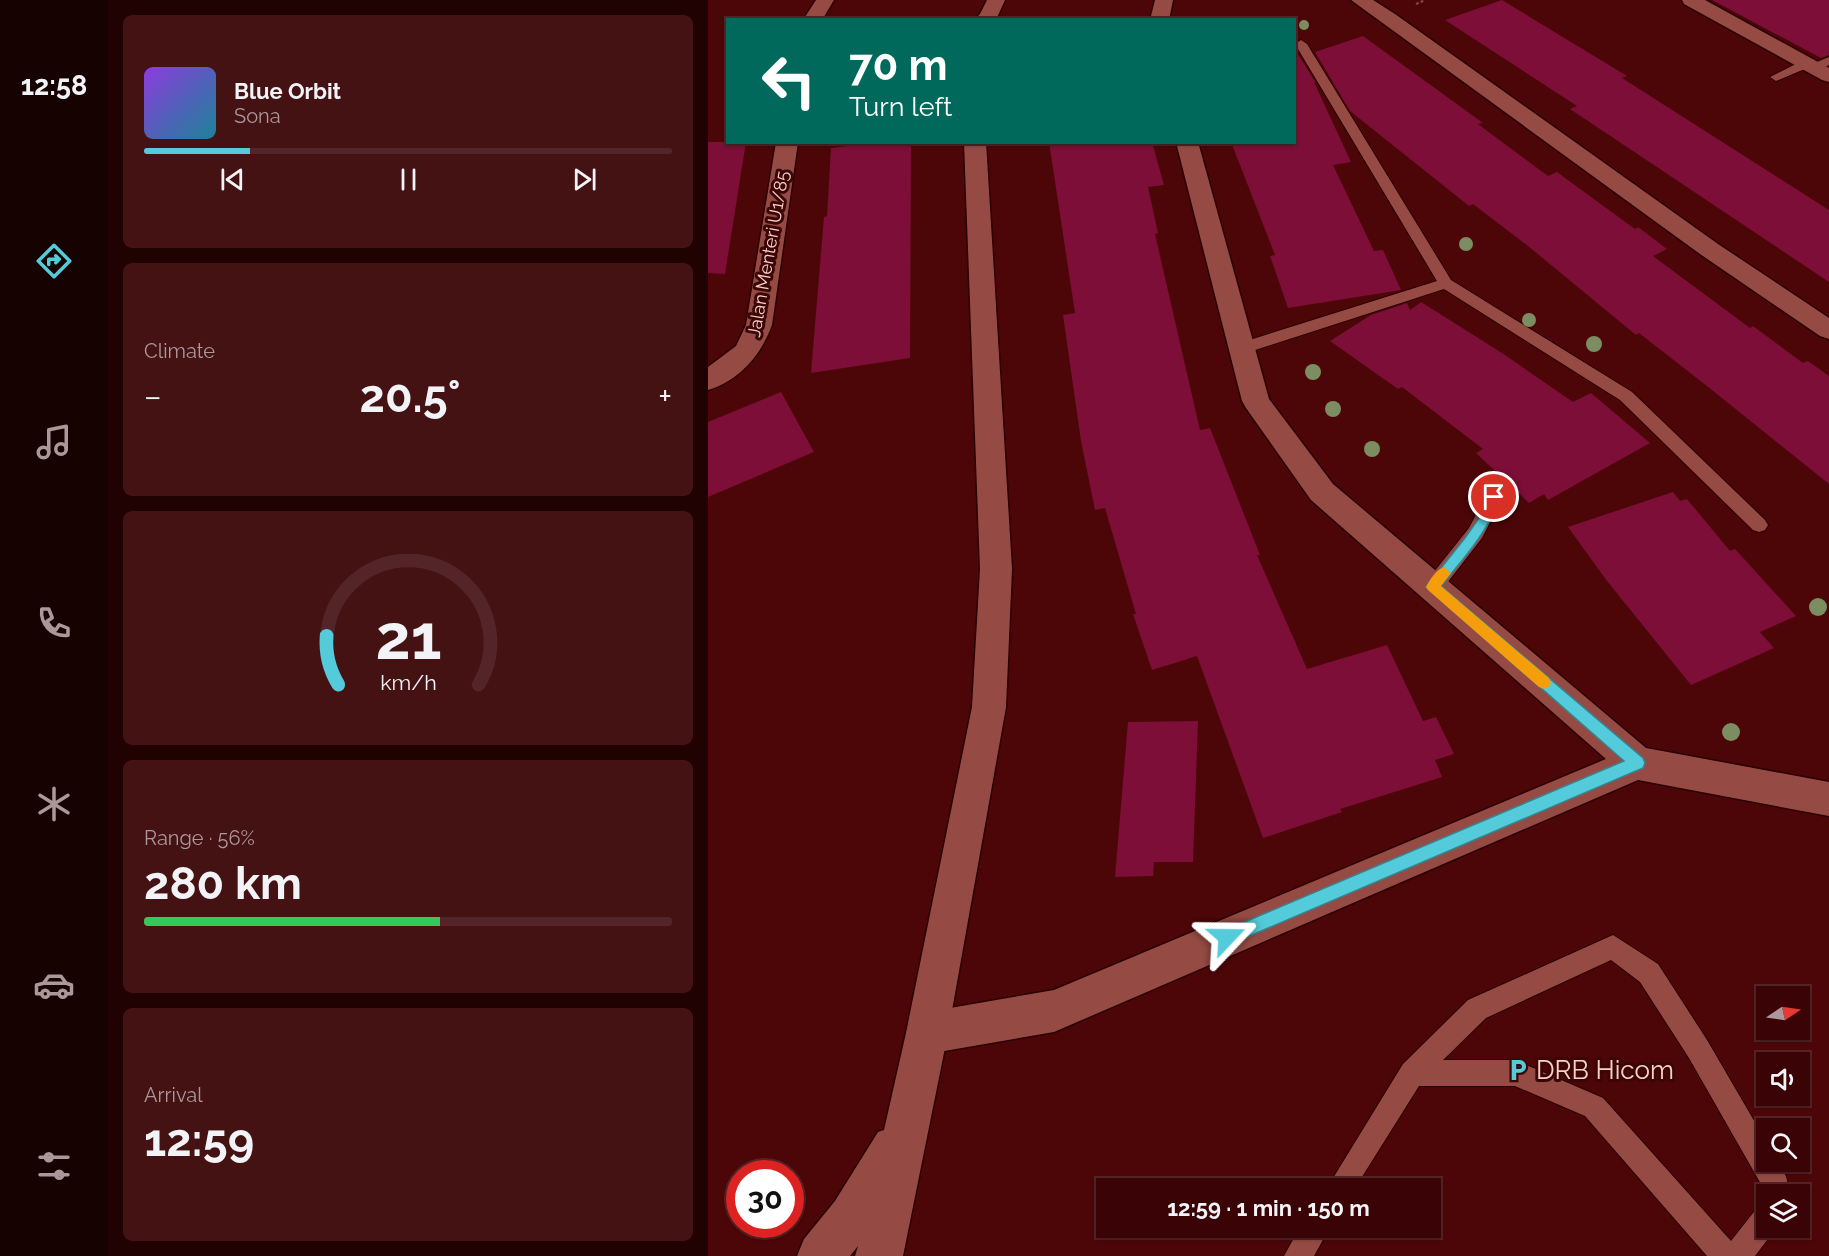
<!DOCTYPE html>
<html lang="en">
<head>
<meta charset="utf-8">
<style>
  body { margin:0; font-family:Raleway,sans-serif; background:#451214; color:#f1f3f6; height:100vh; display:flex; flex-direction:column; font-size:22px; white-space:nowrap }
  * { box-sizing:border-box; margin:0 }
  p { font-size:20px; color:#ab989b }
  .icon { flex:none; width:33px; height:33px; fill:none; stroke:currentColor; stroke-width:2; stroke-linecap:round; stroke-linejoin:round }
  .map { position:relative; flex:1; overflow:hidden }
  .drawer { display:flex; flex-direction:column; gap:15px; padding:15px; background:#200203; width:600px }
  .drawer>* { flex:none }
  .top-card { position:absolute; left:18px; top:18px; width:570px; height:126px; border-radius:0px; box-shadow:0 2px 4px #0004,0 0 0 2px #542528; background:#00695c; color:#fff; overflow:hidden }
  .needle { width:39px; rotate:77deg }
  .tools { position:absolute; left:1048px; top:986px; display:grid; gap:12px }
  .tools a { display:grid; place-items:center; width:54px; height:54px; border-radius:0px; background:#3a0406; box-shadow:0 2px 4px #0004,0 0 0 2px #542528; font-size:30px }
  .speed { position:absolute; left:18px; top:1160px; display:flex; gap:12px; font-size:30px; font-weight:700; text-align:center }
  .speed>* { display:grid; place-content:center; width:78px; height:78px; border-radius:50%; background:#3a0406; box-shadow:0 2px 4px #0004,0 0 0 2px #542528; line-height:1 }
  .speed .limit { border:9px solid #d22; background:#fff; color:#111 }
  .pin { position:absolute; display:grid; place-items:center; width:51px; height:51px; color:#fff; margin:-26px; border:3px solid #fff; border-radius:50%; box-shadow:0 2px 6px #0007 }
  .me { position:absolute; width:66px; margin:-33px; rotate:67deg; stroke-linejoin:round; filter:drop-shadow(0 0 4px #0008) }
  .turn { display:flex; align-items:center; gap:21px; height:126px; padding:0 24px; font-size:27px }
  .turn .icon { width:78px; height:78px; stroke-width:2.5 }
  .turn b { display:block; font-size:42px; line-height:51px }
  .big { font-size:45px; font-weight:700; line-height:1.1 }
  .drawer .tile { flex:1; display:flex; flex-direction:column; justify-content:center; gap:9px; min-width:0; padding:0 21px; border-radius:9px; background:#451214 }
  .drawer .dial { align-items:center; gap:0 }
  .dial svg { height:156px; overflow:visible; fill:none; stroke:#542528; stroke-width:7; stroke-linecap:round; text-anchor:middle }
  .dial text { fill:#f1f3f6; stroke:none }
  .song { display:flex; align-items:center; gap:18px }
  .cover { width:72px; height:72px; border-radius:9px; background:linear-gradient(135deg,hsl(270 70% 55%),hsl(190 70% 35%)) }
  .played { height:6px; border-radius:3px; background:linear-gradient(90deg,#53cbda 20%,#542528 20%) }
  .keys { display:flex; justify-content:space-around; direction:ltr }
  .heat { display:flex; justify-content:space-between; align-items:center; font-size:33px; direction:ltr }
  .charge { height:9px; border-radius:4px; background:linear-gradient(90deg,#34c759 56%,#542528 0) }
  .trip { position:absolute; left:388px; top:1178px; width:345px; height:60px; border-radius:0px; background:#3a0406; box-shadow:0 2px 4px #0004,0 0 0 2px #542528; font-weight:700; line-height:60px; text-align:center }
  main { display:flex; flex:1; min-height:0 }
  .tabs { display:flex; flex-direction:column; width:108px; justify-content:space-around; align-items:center; background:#170202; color:#ab989b }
  .tabs .icon { width:42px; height:42px }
  .tabs .current { color:#53cbda }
  .tabs b { font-size:27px; color:#f1f3f6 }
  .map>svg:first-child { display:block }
</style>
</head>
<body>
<main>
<nav class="tabs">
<b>12:58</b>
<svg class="icon current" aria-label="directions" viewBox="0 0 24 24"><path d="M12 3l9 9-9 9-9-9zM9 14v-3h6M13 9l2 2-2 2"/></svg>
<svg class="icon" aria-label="music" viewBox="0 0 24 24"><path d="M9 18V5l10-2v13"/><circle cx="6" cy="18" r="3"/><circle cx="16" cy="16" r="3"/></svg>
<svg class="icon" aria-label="phone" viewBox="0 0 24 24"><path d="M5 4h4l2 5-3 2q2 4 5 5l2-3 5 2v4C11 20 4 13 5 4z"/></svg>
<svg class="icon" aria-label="climate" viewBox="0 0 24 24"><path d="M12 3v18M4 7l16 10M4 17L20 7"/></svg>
<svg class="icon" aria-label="car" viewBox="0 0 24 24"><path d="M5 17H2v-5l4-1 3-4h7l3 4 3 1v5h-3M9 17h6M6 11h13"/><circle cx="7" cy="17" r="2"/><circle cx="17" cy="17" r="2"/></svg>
<svg class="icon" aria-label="filters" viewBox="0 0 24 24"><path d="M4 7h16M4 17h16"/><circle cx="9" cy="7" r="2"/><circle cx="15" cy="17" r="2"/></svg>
</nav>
<section class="drawer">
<div class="tile">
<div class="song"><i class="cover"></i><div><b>Blue Orbit</b><p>Sona</p></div></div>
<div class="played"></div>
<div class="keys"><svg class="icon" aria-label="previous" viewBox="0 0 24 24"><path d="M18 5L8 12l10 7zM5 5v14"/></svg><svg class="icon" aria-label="pause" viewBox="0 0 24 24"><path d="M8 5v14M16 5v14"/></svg><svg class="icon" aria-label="next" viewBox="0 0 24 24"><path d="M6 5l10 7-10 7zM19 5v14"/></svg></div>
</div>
<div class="tile"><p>Climate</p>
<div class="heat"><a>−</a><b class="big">20.5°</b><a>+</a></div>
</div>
<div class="tile dial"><svg viewBox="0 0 100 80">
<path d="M14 69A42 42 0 1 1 86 69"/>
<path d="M14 69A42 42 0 0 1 8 44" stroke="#53cbda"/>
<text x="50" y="56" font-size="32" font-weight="700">21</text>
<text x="50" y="72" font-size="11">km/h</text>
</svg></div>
<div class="tile"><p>Range · 56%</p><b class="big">280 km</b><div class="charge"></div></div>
<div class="tile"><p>Arrival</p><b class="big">12:59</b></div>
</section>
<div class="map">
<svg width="1121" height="1256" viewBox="0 0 1121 1256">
  <rect width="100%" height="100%" fill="#4d0608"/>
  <g fill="#7c0e37">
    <path d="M794,0L919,76L914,78L1121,210V282L862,109L869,106L737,20Z"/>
    <path d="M1004,0H1121V55L1113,58Z"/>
    <path d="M655,36L775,123L770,124L840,176L849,172L927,229L930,227L959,249L945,256L1042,328L1045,326L1095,363L1100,361L1121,376V484L1004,390L931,333L928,335L820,246L765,204L761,206L642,111L607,52Z"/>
    <path d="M586,48L608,83L606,82L643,162L625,165L666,251L675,250L693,290L580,308L562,256L567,255L523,142H586Z"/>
    <path d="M0,142H38L17,274L0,273Z"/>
    <path d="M172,142H203L202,358L103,373L116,217L119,216L123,148Z"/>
    <path d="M341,142H444L456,185L440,187L450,233L447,234L492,430L502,428L552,555H549L599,669L679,645L715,721L728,717L746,754L727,760L734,777L632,809L634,812L555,838L489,656L444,670L425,614H428L397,508L387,510L373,441L355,315L367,313Z"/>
    <path d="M713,302L794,353L865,402L883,393L942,443L840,500L836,494L821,503L768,453L775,449L694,387L690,389L622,341L663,315L699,303L702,310Z"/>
    <path d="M73,392L106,452L0,497V422Z"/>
    <path d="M965,492L972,501L979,499L1022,551L1027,549L1088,616L1052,632L1066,648L983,685L899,581L860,527Z"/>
    <path d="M490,721L485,862H446L445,876L407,877L420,722Z"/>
  </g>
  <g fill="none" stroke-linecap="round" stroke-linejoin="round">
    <g stroke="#2a0000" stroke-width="2">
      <g id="service">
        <path d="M593,40L599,44L743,280L924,392L1057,520L1060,525L1057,530L1051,532L1045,530L912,400L736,289L541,352H529L527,348L529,344L729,281L587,44Z"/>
        <path d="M1121,57V65L1109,71H1101L1099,68L1068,81L1062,77L1094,61H1102L1104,64Z"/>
        <path d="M786,490L792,492L795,497L774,538L732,592L725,595L718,592L716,587L718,582L761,528L780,492Z"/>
        <path d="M905,935L950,964L999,1040L1059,1143V1161H1070C1077,1173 1081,1180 1080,1194H1059V1227H1069L1047,1256H999L877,1116L807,1086H711L647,1188H619L695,1064L760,1000ZM903,960L932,982L981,1058L1053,1184L1052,1194L1059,1204L1049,1208L1023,1241L895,1098L807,1060H735L778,1018Z"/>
        <path d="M592,1227H622L606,1256H576Z"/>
      </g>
    </g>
    <g stroke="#2a0000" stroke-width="3">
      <g id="minor">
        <path d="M108,0H126L114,20H95Z"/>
        <path d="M447,0H465L461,20H442Z"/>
        <path d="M643,0H665L687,14L1010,244L1121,318V339L1112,336L992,254Z"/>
        <path d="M974,0H997L1121,68V82L1114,80L976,4Z"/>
        <path d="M68,142H90L64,325C53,355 32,380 0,390V367L28,346L38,325Z"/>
        <path d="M468,142H490L561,399L625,484L938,748L1121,782V816L930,780L346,1032L219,1054L204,1048L198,1033L204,1018L219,1012L346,990L898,759L603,500L538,408L534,401Z"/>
      </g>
    </g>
    <g stroke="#2a0000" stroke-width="3">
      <g id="tertiary">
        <path d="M279,0H297L288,20H266L272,14Z"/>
        <path d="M256,142H278L304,569L298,707L240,1033L195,1256H147L150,1246L142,1256H89L96,1239L127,1201L170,1132L176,1130L198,1033L264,707L272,569Z"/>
      </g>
    </g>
    <path stroke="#844545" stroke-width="2" stroke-dasharray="3 2" stroke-linecap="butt" d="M708,4L717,0"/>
    <use href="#service" fill="#954b44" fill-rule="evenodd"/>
    <use href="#minor" fill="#954b44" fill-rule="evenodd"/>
    <use href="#tertiary" fill="#954b44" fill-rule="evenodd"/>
  </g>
  <g fill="#7c8d62">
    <circle cx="596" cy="25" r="5"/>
    <circle cx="758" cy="244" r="7"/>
    <circle cx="821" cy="320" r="7"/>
    <circle cx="886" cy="344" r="8"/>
    <circle cx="605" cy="372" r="8"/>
    <circle cx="625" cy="409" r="8"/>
    <circle cx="664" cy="449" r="8"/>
    <circle cx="1110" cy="607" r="9"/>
    <circle cx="1023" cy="732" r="9"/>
  </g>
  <path fill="#53cbda" stroke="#36848e" stroke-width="1.5" d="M786,492L792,497C780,532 756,558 733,586L935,758L937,763L935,768L525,943L519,946L513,943L510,937L513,932L916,761L718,587L757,538L774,514L781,493Z"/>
  <path fill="#f59e0b" d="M736,567L743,573L733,586L841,678L843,683L841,687L836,689L831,687L720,590L718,587C722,579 728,570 736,567Z"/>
  <defs>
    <g id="parking-bare" transform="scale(1.8)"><path d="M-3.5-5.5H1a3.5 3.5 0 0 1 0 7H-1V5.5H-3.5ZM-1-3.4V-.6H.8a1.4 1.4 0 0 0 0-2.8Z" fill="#53cbda" stroke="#3b0606" stroke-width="2.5" paint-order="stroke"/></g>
  </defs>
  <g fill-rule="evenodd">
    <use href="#parking-bare" x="810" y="1070"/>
  </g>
  <g text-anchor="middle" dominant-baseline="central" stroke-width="6" stroke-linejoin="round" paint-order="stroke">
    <g font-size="18" fill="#fbcfc9" stroke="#3b0606">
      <text transform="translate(60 254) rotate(-80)">Jalan Menteri U1/85</text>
    </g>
    <g font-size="26" fill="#fbcfc9" stroke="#3b0606" text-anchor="start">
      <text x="828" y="1070">DRB Hicom</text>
    </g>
  </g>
</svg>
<div class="tools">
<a><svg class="needle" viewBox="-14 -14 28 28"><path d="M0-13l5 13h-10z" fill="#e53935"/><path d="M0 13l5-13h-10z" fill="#ab989b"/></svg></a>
<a><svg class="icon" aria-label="sound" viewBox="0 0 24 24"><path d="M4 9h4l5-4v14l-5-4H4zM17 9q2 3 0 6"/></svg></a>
<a><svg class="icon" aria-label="search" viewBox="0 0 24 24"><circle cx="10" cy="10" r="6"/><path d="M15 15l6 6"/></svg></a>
<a><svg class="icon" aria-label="layers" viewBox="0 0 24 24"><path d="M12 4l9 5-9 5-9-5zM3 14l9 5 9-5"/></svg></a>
</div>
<div class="speed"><div class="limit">30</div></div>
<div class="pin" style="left:786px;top:497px;background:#d93025"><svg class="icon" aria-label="arrive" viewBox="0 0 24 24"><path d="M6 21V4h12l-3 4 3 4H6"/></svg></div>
<svg class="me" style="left:519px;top:937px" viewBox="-20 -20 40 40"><path d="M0-17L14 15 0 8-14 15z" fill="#53cbda" stroke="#fff" stroke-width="4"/></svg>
<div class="trip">12:59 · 1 min · 150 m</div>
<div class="top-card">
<div class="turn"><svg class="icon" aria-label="left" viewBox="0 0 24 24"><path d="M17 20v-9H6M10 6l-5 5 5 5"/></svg><div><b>70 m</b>Turn left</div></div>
</div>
</div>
</main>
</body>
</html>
